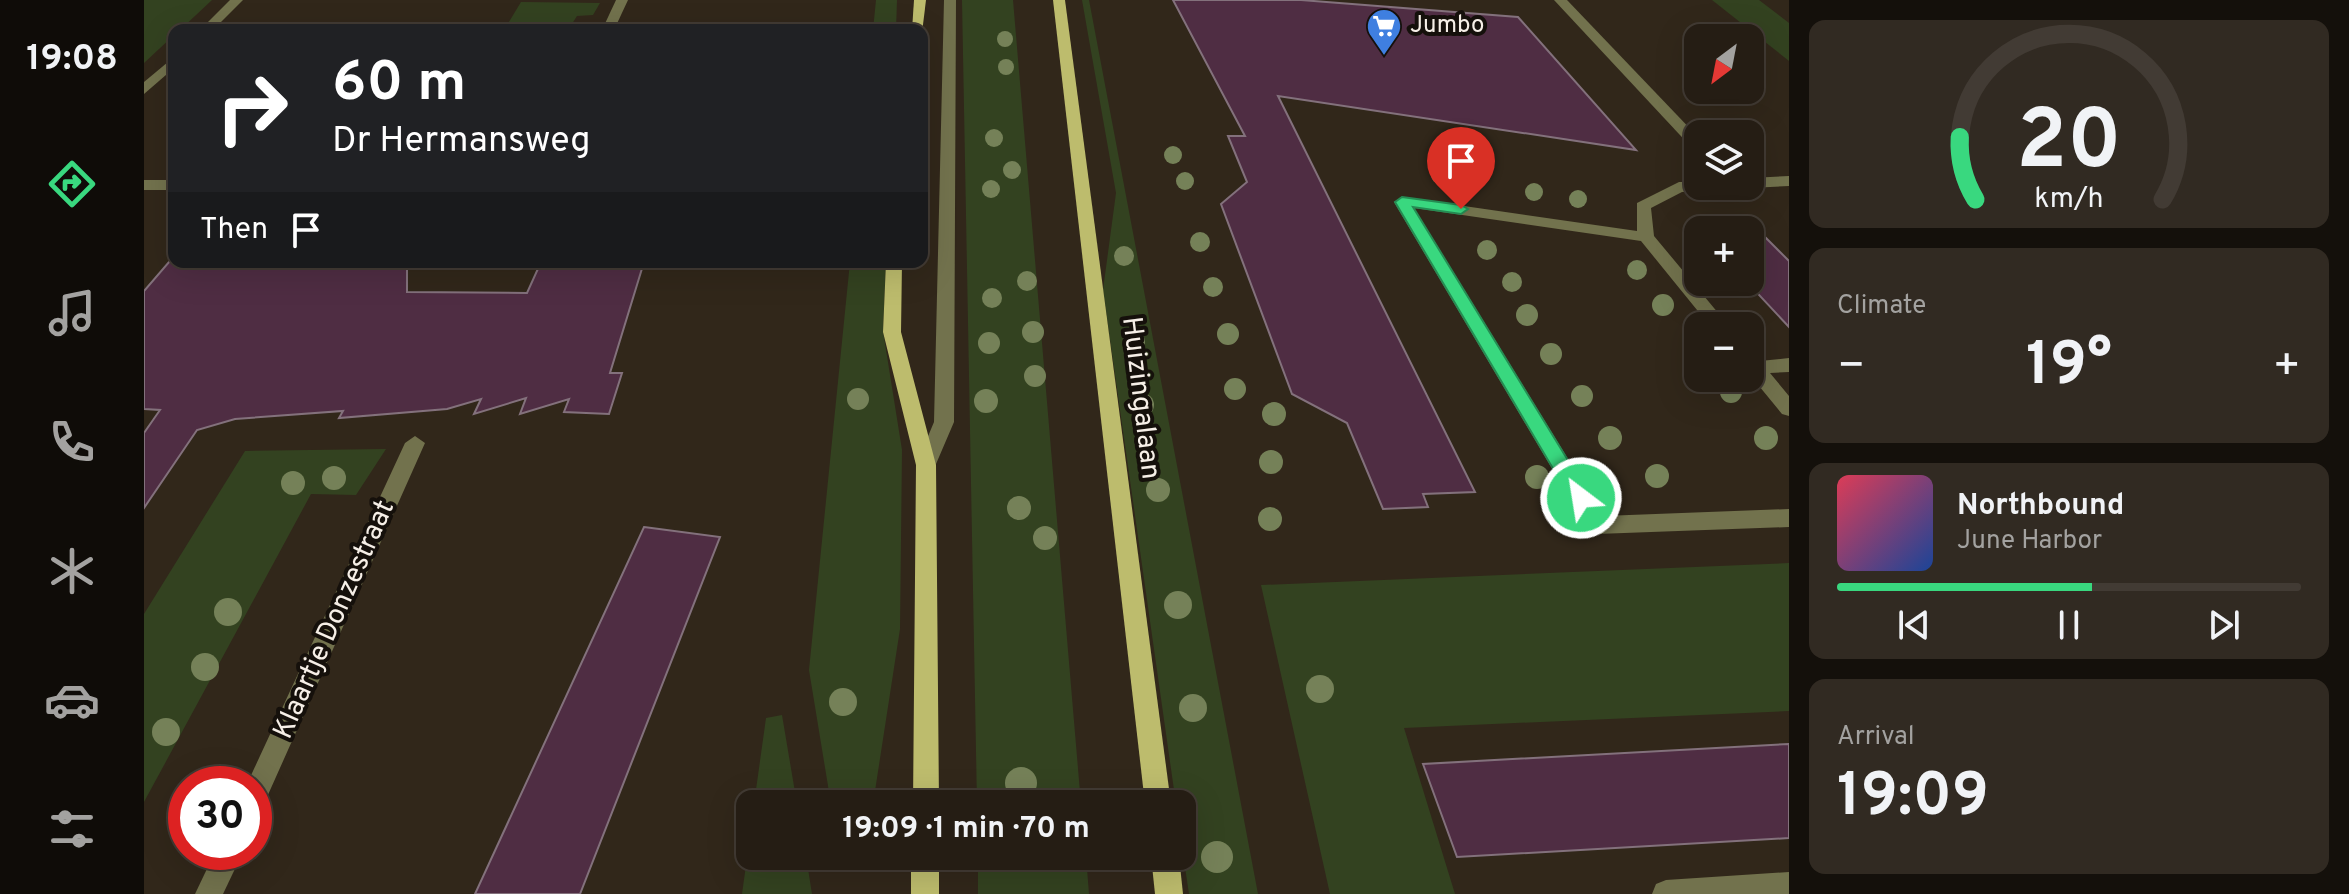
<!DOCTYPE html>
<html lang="en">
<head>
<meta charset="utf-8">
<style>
  body { margin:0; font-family:Overpass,sans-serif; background:#312a22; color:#f1f3f6; height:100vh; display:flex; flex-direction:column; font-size:30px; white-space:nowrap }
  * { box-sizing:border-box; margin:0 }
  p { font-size:26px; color:#a3a2a0 }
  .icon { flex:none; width:44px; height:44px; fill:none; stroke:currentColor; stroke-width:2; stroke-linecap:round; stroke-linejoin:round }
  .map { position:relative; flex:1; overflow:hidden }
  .panel { display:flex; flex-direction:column; gap:20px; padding:20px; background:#14100b; width:560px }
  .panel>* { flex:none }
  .hud { position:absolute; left:24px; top:24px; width:760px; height:244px; border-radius:16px; box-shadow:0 8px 32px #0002,0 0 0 2px #423b34; background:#202124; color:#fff; overflow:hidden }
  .needle { width:52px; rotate:212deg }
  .buttons { position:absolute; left:1540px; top:24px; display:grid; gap:16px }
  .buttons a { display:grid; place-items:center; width:80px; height:80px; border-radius:16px; background:#251d14; box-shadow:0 8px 32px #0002,0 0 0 2px #423b34; font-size:40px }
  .speed { position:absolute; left:24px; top:766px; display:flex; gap:16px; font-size:40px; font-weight:700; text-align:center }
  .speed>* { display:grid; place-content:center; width:104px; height:104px; border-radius:50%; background:#251d14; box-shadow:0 8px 32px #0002,0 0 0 2px #423b34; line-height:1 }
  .speed .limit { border:12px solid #d22; background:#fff; color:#111 }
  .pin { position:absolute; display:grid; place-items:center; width:68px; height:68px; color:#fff; margin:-82px -34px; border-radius:50% 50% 50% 0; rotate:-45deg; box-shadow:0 0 8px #0007 }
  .pin .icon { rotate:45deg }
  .me { position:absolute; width:88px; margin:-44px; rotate:329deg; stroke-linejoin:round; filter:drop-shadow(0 0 6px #0008) }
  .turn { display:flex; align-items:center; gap:28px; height:168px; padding:0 32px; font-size:36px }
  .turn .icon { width:104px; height:104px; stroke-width:2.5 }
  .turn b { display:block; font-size:56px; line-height:68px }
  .then { display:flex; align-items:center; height:76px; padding:0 32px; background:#0003; gap:16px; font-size:30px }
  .big { font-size:60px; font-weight:700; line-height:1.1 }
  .panel .widget { flex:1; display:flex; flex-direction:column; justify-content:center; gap:12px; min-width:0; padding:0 28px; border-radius:16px; background:#312a22 }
  .panel .dial { align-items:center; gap:0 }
  .dial svg { height:208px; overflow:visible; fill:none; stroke:#423b34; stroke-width:7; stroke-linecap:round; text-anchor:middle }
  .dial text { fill:#f1f3f6; stroke:none }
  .song { display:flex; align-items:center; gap:24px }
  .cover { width:96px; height:96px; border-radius:12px; background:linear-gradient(135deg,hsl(350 70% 55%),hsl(220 70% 35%)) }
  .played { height:8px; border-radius:4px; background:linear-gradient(90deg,#39d87f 55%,#423b34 55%) }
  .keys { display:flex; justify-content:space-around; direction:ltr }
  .heat { display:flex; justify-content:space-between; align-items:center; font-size:44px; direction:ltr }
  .trip { position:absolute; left:592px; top:790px; width:460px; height:80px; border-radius:16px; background:#251d14; box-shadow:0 8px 32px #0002,0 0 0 2px #423b34; font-weight:700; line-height:80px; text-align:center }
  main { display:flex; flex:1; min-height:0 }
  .tabs { display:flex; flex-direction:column; width:144px; justify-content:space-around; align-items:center; background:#0f0c08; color:#a3a2a0 }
  .tabs .icon { width:56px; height:56px }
  .tabs .selected { color:#39d87f }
  .tabs b { font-size:36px; color:#f1f3f6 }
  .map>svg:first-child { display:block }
</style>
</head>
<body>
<main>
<nav class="tabs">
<b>19:08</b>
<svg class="icon selected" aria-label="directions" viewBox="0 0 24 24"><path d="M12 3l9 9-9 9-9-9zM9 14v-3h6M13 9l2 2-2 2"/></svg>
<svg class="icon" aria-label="music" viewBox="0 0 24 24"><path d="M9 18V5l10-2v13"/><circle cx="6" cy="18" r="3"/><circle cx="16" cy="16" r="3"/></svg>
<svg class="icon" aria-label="phone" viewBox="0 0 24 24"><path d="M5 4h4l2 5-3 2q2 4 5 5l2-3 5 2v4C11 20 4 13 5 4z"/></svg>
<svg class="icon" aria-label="climate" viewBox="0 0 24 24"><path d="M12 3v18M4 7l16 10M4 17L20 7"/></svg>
<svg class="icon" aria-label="car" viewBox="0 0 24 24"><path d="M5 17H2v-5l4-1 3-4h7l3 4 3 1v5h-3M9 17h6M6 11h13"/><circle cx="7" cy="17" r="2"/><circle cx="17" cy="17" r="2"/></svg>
<svg class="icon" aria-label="filters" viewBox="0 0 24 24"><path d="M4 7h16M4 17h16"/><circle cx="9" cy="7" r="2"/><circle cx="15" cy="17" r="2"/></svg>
</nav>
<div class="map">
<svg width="1645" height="894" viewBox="0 0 1645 894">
  <rect width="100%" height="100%" fill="#31271a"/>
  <g fill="#334220">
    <path d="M0,0H68L36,30H30V35L0,63Z"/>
    <path d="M732,0H753L752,30H729Z"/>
    <path d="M818,0H869L937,804H833Z"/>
    <path d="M938,0H945L1114,894H1045L1038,847V804H1032L959,290L972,193Z"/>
    <path d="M1568,0H1615L1645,23V61Z"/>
    <path d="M377,2L456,3L449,15L433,16L424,30H360Z"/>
    <path d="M706,262H742L739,331L758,450L756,629L729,804H687L665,670Z"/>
    <path d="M242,449L212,495L167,494L0,802V614L101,451Z"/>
    <path d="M1645,563V711L1260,728L1311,894H1186L1117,585Z"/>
    <path d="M638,715L653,804H610L622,718Z"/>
    <path d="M606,836V856H662L668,894H598Z"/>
    <path d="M834,856H942L945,894H834Z"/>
  </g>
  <g fill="#4f2d43" stroke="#83717c" stroke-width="2">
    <path d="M1029,0H1157L1374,17L1492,150L1134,96L1331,492L1279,494L1284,507L1239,509L1203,423L1148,394L1077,204L1103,182L1084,136H1101Z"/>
    <path d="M1613,229L1645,261V327L1603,282H1606V230H1600Z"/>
    <path d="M25,262H263V292L383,293L397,262H500L466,373H478L465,414L420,412L425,399L376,414L382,398L330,414L337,399L303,409L195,418L199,411L91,419L53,430L0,508V433L16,410L0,409V291Z"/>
    <path d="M500,527L576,537L436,894H331Z"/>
    <path d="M1645,744V838L1313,857L1279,764Z"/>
  </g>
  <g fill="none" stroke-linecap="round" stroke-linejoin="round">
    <g fill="#72724d" fill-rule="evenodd">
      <path d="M86,0H99L69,30H56Z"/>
      <path d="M472,0H484L470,30H458Z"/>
      <path d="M800,0H812L810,422L789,471H775L772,465L790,422Z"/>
      <path d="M1410,0H1423L1554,137V150L1549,149Z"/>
      <path d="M30,57V68L0,94V82Z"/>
      <path d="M1645,176V186L1606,188L1600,186H1606V178Z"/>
      <rect x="0" y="180" width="30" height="10"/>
      <path d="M1535,182H1554V186H1568L1560,191L1538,192L1507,208L1510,236L1585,326H1566L1497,241L1270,208L1459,516L1645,509V527L1453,534L1445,531L1250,202L1258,197L1493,231V203Z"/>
      <path d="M1606,356L1616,361L1645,358V372L1626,373L1645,396V416L1638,414L1606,375Z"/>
      <path d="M271,436L281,443L119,806L110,810V784H103L261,443Z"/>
      <path d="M71,852H99L79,894H51Z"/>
      <path d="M1645,872V894H1508L1512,884L1522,880Z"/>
    </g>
    <g fill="#bdbc6d" fill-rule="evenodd">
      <path d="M770,0H782L778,33L768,30Z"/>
      <path d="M909,0H921L1027,804H1001Z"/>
      <path d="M742,262H758L757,332L792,465L795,804H769L772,465L739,332Z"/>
      <rect x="767" y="856" width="28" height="38"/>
      <path d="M1007,856H1035L1039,894H1011Z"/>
    </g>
  </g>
  <g fill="#758158">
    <circle cx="861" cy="39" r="8"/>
    <circle cx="862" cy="67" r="8"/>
    <circle cx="850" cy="138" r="9"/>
    <circle cx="1029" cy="155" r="9"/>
    <circle cx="868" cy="170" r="9"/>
    <circle cx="1296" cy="175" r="9"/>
    <circle cx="1041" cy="181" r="9"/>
    <circle cx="847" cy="189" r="9"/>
    <circle cx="1390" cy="192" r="9"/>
    <circle cx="1434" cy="199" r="9"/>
    <circle cx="1056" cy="242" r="10"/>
    <circle cx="1343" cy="250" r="10"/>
    <circle cx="980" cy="256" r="10"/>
    <circle cx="1493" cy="270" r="10"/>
    <circle cx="883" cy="281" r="10"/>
    <circle cx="1368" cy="282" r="10"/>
    <circle cx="1069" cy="287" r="10"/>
    <circle cx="848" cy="298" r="10"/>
    <circle cx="1519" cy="305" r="11"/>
    <circle cx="1383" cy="315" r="11"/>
    <circle cx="889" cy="332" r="11"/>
    <circle cx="1084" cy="334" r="11"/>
    <circle cx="990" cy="342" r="11"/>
    <circle cx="845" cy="343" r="11"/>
    <circle cx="1407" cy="354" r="11"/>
    <circle cx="891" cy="376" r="11"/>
    <circle cx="1091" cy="389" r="11"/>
    <circle cx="1587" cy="392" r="11"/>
    <circle cx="1438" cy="396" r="11"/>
    <circle cx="714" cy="399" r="11"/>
    <circle cx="842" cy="401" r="12"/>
    <circle cx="998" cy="405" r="12"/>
    <circle cx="1130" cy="414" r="12"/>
    <circle cx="1466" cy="438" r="12"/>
    <circle cx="1622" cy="438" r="12"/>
    <circle cx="1127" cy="462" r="12"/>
    <circle cx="1513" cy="476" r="12"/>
    <circle cx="1393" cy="477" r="12"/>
    <circle cx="190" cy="478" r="12"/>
    <circle cx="149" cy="483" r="12"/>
    <circle cx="1014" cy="490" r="12"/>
    <circle cx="875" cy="508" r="12"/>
    <circle cx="1126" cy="519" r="12"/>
    <circle cx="901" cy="538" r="12"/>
    <circle cx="1034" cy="605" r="14"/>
    <circle cx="84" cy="612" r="14"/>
    <circle cx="61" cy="667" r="14"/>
    <circle cx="1176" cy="689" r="14"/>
    <circle cx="699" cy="702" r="14"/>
    <circle cx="1049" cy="708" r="14"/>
    <circle cx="22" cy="732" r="14"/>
    <circle cx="877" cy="783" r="16"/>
    <circle cx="1073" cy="857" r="16"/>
  </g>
  <path fill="#39d87f" stroke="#258c53" stroke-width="2" d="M1258,197L1317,205L1324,209L1317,214L1269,207L1444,493V504H1430L1251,202Z"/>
  <defs>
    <g id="supermarket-pin" transform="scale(1.8)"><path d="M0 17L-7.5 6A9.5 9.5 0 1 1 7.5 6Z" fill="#3f7fe0" stroke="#15100b"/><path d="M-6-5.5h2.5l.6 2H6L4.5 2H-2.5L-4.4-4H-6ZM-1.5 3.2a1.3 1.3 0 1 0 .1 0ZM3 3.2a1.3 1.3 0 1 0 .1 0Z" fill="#fff"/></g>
  </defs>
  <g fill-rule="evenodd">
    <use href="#supermarket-pin" x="1240" y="26"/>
  </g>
  <g text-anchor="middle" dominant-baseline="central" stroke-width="8" stroke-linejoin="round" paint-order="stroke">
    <g font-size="24" fill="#f6efe7" stroke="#15100b" text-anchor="start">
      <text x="1266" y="26">Jumbo</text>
    </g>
    <g font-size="28" fill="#f6efe7" stroke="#15100b">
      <text transform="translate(996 398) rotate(83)">Huizingalaan</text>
      <text transform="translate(191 620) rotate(-66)">Klaartje Donzestraat</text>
    </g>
  </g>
</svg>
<div class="buttons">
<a><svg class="needle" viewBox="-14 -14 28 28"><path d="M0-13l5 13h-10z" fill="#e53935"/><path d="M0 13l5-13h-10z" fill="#a3a2a0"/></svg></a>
<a><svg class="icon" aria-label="layers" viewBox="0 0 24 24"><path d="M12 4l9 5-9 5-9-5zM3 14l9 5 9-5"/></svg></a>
<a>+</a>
<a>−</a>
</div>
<div class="speed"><div class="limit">30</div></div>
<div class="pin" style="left:1317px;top:209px;background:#d93025"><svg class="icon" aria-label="arrive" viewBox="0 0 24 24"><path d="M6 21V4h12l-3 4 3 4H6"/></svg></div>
<svg class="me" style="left:1437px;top:498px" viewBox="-20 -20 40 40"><circle r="17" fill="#39d87f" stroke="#fff" stroke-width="3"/><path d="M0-11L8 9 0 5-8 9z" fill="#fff"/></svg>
<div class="trip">19:09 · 1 min · 70 m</div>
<div class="hud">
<div class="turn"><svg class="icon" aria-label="right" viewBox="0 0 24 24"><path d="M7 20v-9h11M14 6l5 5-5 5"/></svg><div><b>60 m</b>Dr Hermansweg</div></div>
<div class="then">Then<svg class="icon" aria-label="arrive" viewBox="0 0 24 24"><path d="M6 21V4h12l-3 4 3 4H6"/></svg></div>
</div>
</div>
<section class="panel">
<div class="widget dial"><svg viewBox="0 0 100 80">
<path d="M14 69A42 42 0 1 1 86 69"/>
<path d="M14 69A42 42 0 0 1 8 45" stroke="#39d87f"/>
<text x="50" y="56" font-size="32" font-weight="700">20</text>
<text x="50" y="72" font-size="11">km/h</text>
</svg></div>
<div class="widget"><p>Climate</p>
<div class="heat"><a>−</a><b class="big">19°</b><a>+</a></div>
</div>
<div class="widget">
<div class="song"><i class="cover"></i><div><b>Northbound</b><p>June Harbor</p></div></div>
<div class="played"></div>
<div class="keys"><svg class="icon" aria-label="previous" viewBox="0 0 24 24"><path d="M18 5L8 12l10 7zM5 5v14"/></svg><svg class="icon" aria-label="pause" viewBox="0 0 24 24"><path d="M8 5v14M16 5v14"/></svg><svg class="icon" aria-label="next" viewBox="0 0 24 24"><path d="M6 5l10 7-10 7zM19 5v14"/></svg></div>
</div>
<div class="widget"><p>Arrival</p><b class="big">19:09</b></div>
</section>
</main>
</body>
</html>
